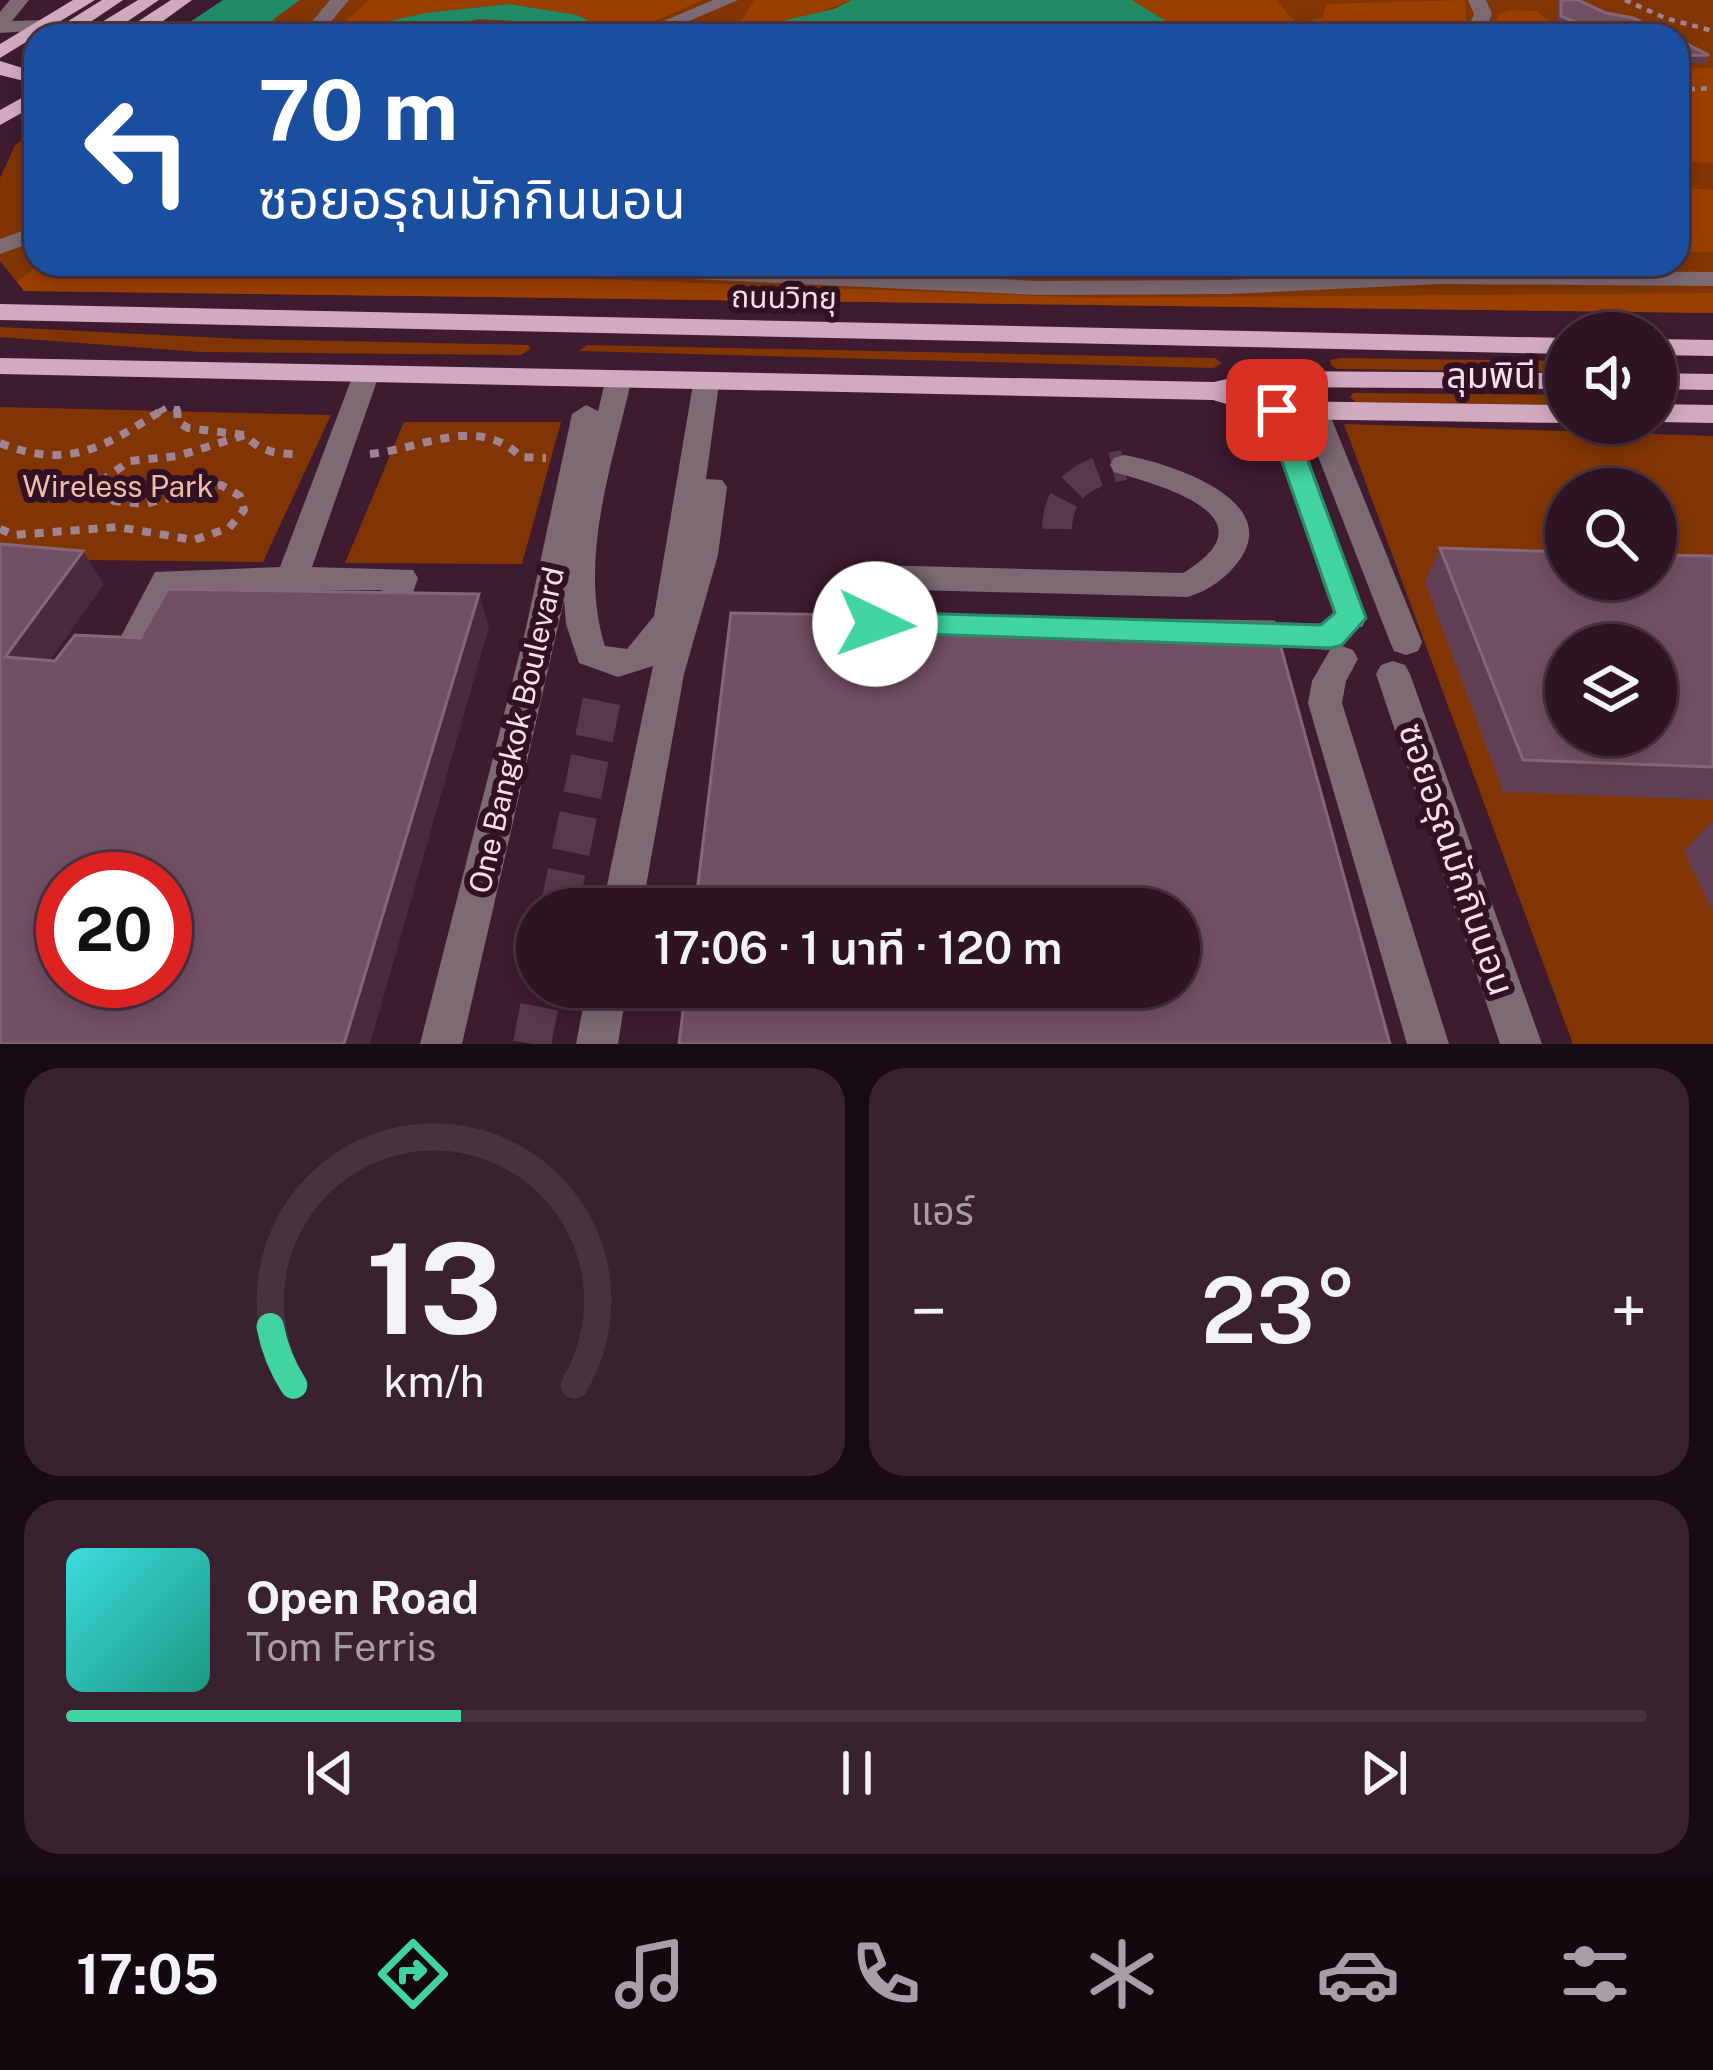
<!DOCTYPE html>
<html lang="th">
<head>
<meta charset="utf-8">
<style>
  body { margin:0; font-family:"Public Sans","Noto Sans Thai",sans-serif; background:#3a2130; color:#f1f3f6; height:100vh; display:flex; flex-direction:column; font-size:45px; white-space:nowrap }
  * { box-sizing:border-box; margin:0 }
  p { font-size:39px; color:#a79ea6 }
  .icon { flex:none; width:66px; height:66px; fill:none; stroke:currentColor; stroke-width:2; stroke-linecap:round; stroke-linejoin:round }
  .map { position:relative; height:1044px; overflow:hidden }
  .sheet { display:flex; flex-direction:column; gap:24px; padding:24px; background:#190b13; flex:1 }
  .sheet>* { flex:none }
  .top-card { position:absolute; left:24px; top:24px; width:1665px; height:252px; border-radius:36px; box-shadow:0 6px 18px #0003,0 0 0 3px #493341; background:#1a4fa0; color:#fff; overflow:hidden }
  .controls { position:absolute; left:1545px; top:312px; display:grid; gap:24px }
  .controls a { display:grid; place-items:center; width:132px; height:132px; border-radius:50%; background:#2e1423; box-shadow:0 6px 18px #0003,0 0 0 3px #493341; font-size:60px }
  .speed { position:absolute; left:36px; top:852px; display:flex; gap:24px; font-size:60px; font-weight:700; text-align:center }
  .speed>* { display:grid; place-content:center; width:156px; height:156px; border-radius:50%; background:#2e1423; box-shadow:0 6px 18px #0003,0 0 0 3px #493341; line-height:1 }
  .speed .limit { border:18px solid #d22; background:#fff; color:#111 }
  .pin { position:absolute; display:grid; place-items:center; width:102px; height:102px; color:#fff; margin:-51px; border-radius:24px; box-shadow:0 6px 18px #0006 }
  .me { position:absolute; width:132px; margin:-66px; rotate:93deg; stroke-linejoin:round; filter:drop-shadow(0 0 9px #0008) }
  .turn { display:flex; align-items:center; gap:42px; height:252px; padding:0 36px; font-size:54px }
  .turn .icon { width:156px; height:156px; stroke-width:2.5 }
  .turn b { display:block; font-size:84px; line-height:102px }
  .big { font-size:90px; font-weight:600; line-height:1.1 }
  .sheet .widget { flex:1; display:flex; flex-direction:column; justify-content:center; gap:18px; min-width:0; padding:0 42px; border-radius:36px; background:#3a2130 }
  .sheet .dial { align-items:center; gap:0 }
  .dial svg { height:312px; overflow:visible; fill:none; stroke:#493341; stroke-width:7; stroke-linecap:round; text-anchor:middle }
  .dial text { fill:#f1f3f6; stroke:none }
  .song { display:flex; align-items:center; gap:36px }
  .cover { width:144px; height:144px; border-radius:18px; background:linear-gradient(135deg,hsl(180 70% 55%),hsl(170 70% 35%)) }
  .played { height:12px; border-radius:6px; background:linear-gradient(90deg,#41d4a1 25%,#493341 25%) }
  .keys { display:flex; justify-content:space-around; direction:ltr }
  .heat { display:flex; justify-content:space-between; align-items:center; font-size:66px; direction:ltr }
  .sheet .tiles { flex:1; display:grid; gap:24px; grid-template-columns:1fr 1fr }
  .widget:last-child { grid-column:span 2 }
  .trip { position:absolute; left:516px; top:888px; width:684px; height:120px; border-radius:60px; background:#2e1423; box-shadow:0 6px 18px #0003,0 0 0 3px #493341; font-weight:600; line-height:120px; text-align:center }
  .tab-bar { display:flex; height:192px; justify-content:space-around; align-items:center; background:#12080e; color:#a79ea6 }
  .tab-bar .icon { width:84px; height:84px }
  .tab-bar .active { color:#41d4a1 }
  .tab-bar b { font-size:54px; color:#f1f3f6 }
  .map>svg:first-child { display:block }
</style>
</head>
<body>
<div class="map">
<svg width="1713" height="1044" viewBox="0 0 1713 1044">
  <rect width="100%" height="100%" fill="#3e1b2f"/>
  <g fill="#813504" fill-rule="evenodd">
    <path d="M230,0H1713V313L24,291L0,261V178L15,145L36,131V264H1677V36H177Z"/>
    <path d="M0,327L242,339L529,345L530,349L521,355L200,352L0,337Z"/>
    <path d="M587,345L1215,358L1222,363L1214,368L579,351Z"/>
    <path d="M1341,358L1566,361V372L1337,369L1331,365L1330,360Z"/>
    <path d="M1353,393L1566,395V405L1356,402L1350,397Z"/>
    <path d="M0,407L331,415L263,562L0,559Z"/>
    <path d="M404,422H561L522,564L345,563Z"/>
    <path d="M1344,424L1713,436V1044H1573ZM1566,489H1656V579H1566ZM1566,645H1656V735H1566Z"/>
  </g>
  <g fill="#9b3f00">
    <path d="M369,0H703L652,22L612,31L577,15L509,4L426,13L329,36Z"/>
    <path d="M754,0H852L783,26L784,36H652C697,21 726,56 754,0Z"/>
    <path d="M1132,0H1276L1297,24L1323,17L1326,4L1465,0L1467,29L1460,36H1190Z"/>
    <path d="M1509,10L1536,11L1571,36H1492L1499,14Z"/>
    <path d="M1713,68V163L1677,161V69Z"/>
    <path d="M1677,187L1713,190V252H1677Z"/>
    <path d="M40,264H445L513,276L1096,298L1713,293V313L24,291L17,282Z"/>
  </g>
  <g fill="#208c68">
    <path d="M223,0H300L275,18L264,36H169Z"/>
    <path d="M852,0H1132L1190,36H784L786,20L834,9Z"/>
    <path d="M509,4L577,15L619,36H573L532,22L478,19L406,36H318L426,13Z"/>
  </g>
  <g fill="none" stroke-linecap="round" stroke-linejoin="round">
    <path stroke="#5a384b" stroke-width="30" stroke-dasharray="30 15" stroke-linecap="butt" d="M1057,529C1058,487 1086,472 1124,465"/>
    <g stroke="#5a384b" stroke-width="38" stroke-dasharray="38 20" stroke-linecap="butt">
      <path d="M559,909L603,694"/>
      <path d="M532,1044L543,987"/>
    </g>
    <g stroke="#a18493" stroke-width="4.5" stroke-dasharray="6 6" stroke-linecap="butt">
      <path d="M1625,0L1665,18L1713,31"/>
      <path d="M1677,90L1713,88"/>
    </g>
    <g stroke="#a18493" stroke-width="6" stroke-dasharray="8 8" stroke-linecap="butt">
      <path d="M177,406V412"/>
      <path d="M159,412L169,406"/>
    </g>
    <g stroke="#a18493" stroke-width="8" stroke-dasharray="9 9" stroke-linecap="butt">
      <path d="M177,409L178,422L188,428L245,435C262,453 277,454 301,454"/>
      <path d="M0,443C70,471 105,446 164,409"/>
      <path d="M370,454C422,449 478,414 521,457L546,458"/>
      <path d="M0,529L14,535L118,527L194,540L229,528L244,510L240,496L221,485L144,504L114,501L99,493L101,481L130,461L178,456L245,435"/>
    </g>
    <g fill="#7d6a73" fill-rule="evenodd">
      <path d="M10,0H29L12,21L45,20L54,25L45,30L0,33V12Z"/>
      <path d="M330,0H349L319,36H300Z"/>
      <path d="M713,0H738L654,36H629Z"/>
      <path d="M1468,0H1486L1492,14L1483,36H1465L1474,14Z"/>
      <path d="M36,226V241L0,254V239Z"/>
      <path d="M508,264H676L1038,281L1229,280L1439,270L1713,272V286L1439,284L1229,294L1038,295L520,271Z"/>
      <path d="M366,367L379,375L312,567L413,570L418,578L395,646L136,651L124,647L120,638L155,572L280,567L353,375ZM303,590H382L371,624L159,625L176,592L272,591L275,603H297Z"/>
      <path d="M618,374L631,382C612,466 578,560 605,646L627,649L654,616L693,384L706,376L719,384L706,479L722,480L727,487L718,555L684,674L642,909H602L653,666L618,677L579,663L566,624L564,600L462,1044H420L526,628L572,414L586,405L598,411L605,382Z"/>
      <path d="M1277,401L1291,410L1367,618L1362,627H1340L1335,618L1263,410Z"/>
      <path d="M1314,401L1328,410L1422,642L1418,651L1406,655L1394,651L1390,642L1300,410Z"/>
      <path d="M1124,455C1164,462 1281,497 1241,558C1228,577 1210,590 1188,597L876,589L857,595L861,606L898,615L903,624L898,633L887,636L840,625L824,600L833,580L874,565L1183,573C1276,517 1163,486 1114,472L1110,465L1114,458Z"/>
      <path d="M1235,621L1331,624L1343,628L1347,637L1342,646L1353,650L1358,659L1346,681L1342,703L1449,1044H1407L1308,703L1312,681L1330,650L1223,643L1219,634L1223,625Z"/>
      <path d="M1393,661L1405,665L1410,674L1542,1044H1500L1376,674L1381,665Z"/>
      <path d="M587,987H627L618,1044H576Z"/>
    </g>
    <g fill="#d1aabf" fill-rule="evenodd">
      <path d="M73,0H95L0,58V44Z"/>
      <path d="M102,0H123L77,31H65V23Z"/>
      <path d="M138,0H159L106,36H92V28Z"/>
      <path d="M171,0H192L145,34H131V26Z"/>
      <path d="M0,61L36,72V84L0,75Z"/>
      <path d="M36,90V105L0,125V110Z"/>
      <path d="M0,304L1566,338V354L0,320Z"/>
      <path d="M1656,339L1713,340V356L1656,355Z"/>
      <path d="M0,358L1214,382L1262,371L1566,373V389L1262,387L1246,392L1278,401L1566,405V423L1277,419L1213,400L0,374Z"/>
      <path d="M1656,373L1713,374V390L1656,389Z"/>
      <path d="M1656,404L1713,405V423L1656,422Z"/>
    </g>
  </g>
  <g fill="#623e52">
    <path d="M1558,0H1578L1606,13L1670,36H1585L1558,24Z"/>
    <path d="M1677,39L1709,55L1705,63L1677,64Z"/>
    <path d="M1440,548L1713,556V800L1503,792L1425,582Z"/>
    <path d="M1712,821H1713V912L1684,852Z"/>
  </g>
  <g fill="#4d293d">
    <path d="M83,551L104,584L29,690L5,657Z"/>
    <path d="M479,594L489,627L370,1044H344Z"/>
  </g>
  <g fill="#724f63" stroke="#876678" stroke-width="3" fill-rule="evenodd">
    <path d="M1561,0H1578L1606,13L1633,18L1670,36H1607L1561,16Z"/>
    <path d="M1677,39L1709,55L1677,56Z"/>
    <path d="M0,544L83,551L5,657L55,661L75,635L140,638L168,589L479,594L344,1044H0ZM63,879H165V981H63Z"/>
    <path d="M1440,548L1566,552V579H1656V555L1713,556V767L1523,760ZM1566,645H1656V735H1566Z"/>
    <path d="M731,613L1274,622L1390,1044H679L686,987H1179V909H695Z"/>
  </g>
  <path fill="#41d4a1" stroke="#2a8a69" stroke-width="3" d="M1277,402L1289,410L1366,618L1342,645L1331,648L864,632L860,624L864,616L875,612L1321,625L1335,613L1264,410Z"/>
  <g text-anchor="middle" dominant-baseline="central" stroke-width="12" stroke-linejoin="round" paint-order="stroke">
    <g font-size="30" fill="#f7dfeb" stroke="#331125">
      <text transform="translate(784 297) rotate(1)">ถนนวิทยุ</text>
      <text transform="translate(516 730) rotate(-77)">One Bangkok Boulevard</text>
    </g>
    <g font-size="30" fill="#efbca5" stroke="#331125">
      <text x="118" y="486">Wireless Park</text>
    </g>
    <g font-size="36" fill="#f7dfeb" stroke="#331125">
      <text x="1491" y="375">ลุมพินี</text>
    </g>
    <g font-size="36" fill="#f7dfeb" stroke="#331125">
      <text transform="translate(1457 859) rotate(71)">ซอยอรุณมักกินนอน</text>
    </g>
  </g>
</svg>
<div class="controls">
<a><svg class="icon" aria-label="sound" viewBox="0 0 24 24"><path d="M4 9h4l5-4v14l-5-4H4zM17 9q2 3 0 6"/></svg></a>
<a><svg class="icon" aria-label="search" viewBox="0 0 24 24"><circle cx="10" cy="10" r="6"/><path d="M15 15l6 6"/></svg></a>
<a><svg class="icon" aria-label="layers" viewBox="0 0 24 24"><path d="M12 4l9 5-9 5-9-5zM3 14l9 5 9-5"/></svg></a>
</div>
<div class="speed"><div class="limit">20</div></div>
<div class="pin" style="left:1277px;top:410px;background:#d93025"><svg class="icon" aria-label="arrive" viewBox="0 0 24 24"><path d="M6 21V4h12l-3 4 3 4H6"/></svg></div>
<svg class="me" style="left:875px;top:624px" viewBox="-20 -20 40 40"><circle r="19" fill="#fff"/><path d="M0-13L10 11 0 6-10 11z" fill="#41d4a1"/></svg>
<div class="trip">17:06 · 1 นาที · 120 m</div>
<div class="top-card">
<div class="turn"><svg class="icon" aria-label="left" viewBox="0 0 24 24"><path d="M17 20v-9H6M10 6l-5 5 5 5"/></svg><div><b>70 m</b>ซอยอรุณมักกินนอน</div></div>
</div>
</div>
<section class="sheet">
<div class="tiles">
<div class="widget dial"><svg viewBox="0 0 100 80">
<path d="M14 69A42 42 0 1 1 86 69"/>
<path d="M14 69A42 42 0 0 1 8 54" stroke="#41d4a1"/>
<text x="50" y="56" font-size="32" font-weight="700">13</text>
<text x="50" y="72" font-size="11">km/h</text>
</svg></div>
<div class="widget"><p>แอร์</p>
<div class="heat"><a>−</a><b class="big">23°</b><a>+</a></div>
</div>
<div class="widget">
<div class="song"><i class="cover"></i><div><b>Open Road</b><p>Tom Ferris</p></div></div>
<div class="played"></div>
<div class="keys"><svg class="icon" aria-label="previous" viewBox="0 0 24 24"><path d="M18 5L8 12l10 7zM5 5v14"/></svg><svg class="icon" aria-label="pause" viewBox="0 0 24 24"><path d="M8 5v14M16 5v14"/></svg><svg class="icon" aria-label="next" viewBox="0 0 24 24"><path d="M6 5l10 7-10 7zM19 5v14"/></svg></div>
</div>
</div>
</section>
<nav class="tab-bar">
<b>17:05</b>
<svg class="icon active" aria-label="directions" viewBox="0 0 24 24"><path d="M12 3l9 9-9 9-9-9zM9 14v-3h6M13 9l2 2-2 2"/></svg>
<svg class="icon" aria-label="music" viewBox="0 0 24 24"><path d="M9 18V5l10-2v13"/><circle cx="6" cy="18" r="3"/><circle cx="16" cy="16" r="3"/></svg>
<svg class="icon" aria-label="phone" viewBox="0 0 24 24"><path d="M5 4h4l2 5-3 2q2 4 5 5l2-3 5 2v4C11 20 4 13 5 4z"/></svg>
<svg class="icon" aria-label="climate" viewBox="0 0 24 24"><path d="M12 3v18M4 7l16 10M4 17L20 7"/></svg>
<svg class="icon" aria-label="car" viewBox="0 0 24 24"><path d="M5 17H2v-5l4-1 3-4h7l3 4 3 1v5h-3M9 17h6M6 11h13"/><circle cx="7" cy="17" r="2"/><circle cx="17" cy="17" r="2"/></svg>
<svg class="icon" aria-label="filters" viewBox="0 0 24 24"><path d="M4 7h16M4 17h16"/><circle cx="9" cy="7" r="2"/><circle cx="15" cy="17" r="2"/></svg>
</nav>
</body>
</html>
